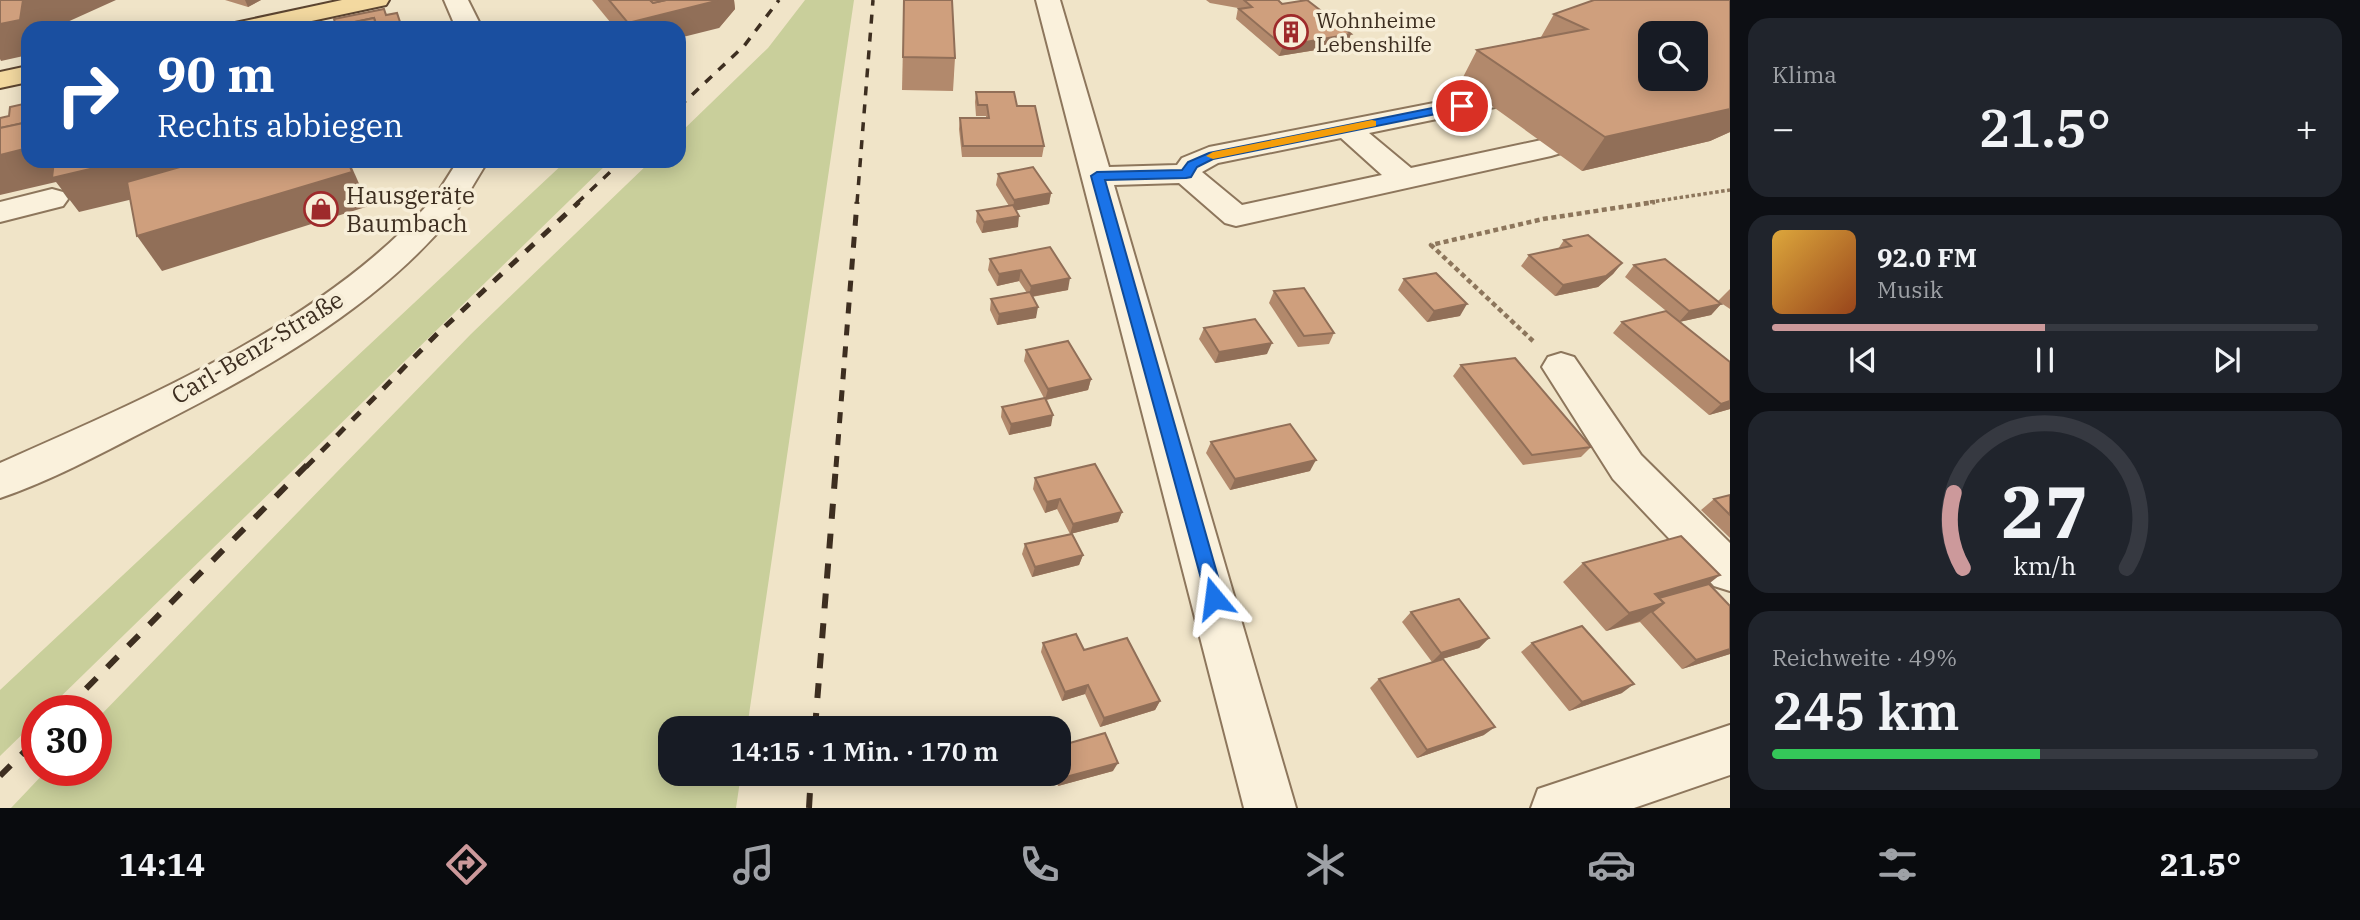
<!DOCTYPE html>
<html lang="de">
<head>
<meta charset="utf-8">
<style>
  body { margin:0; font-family:"IBM Plex Serif",serif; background:#20242c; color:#f1f3f6; height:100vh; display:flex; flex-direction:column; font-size:26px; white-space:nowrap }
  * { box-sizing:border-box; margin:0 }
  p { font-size:23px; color:#9ea1a6 }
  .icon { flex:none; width:38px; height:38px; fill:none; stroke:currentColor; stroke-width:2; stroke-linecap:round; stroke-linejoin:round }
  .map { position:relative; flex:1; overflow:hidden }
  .sheet { display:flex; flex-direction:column; gap:18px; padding:18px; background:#0d0f14; width:630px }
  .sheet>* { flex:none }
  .banner { position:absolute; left:21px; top:21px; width:665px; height:147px; border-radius:21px; box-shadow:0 4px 18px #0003; background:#1a4fa0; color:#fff; overflow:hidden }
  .fabs { position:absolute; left:1638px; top:21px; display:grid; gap:14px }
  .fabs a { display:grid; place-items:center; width:70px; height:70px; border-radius:14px; background:#171b24; box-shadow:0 4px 18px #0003; font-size:35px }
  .speed { position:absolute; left:21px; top:695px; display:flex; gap:14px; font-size:35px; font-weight:700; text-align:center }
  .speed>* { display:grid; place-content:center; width:91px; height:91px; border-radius:50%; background:#171b24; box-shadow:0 4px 18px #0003; line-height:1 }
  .speed .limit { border:10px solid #d22; background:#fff; color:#111 }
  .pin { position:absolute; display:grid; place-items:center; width:60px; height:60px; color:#fff; margin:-30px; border:4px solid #fff; border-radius:50%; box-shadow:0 2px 7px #0007 }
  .me { position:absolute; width:77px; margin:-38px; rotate:344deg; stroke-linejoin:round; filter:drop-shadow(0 0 5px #0008) }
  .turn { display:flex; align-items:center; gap:24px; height:147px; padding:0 21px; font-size:32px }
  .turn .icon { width:91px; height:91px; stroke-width:2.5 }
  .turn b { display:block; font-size:49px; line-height:60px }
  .big { font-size:52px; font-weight:600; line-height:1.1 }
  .sheet .widget { flex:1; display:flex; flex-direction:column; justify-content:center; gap:10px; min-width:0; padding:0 24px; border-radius:21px; background:#20242c }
  .sheet .dial { align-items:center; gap:0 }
  .dial svg { height:182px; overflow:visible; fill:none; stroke:#363941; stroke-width:7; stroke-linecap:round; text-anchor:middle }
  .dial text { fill:#f1f3f6; stroke:none }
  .song { display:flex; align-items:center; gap:21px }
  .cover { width:84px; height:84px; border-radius:10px; background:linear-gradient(135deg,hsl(40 70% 55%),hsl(20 70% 35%)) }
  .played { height:7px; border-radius:4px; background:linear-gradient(90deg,#cc999b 50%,#363941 50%) }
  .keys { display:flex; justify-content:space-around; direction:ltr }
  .heat { display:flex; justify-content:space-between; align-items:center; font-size:38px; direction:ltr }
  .charge { height:10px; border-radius:5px; background:linear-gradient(90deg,#34c759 49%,#363941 0) }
  .trip { position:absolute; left:658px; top:716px; width:413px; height:70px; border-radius:21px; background:#171b24; box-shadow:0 4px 18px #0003; font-weight:600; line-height:70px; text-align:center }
  .tabs { display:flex; height:112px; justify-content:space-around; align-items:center; background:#090b0e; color:#9ea1a6 }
  .tabs .icon { width:49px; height:49px }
  .tabs .selected { color:#cc999b }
  .tabs b { font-size:32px; color:#f1f3f6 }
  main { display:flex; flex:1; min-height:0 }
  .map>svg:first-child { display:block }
</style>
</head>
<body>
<main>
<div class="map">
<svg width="1730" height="808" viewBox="0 0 1730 808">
  <rect width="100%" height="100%" fill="#f0e4c8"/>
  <g fill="#c9cf9b">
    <path d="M805,0H854L747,728H670V774H741L736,808H11L47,770H96V720L471,334L651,161H679V134L768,48Z"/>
    <path d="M566,161H610L47,710H37V720L0,756V690Z"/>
  </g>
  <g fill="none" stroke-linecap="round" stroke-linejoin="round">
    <g stroke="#8d765c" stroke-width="4">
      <g id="minor">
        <path d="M444,0H468L482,28H456Z"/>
        <path d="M1036,0H1060L1109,167L1177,165L1182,158L1209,147L1485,93L1495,95L1499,101L1495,107L1369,133L1411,168L1551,138L1561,141L1566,147L1561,153L1551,156L1236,226L1225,223L1179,183L1114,185L1296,808H1244ZM1341,138L1382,175L1242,205L1202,172L1218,163Z"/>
        <path d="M458,161H488C476,179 467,198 453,215C373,312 255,375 145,431C98,455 50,481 0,498V463C145,399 325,322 431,201C441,189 449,174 458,161Z"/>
        <path d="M52,189L63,192L68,199L63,206L0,222V202Z"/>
        <path d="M1561,353L1574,357L1641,455L1730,543V591L1714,586L1613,479L1542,367L1548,357Z"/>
        <path d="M1730,725V775L1634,808H1531L1538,789Z"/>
      </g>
    </g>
    <g stroke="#5b4430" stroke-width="4">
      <g id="major">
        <path d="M342,0H389L386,5L279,28H231L235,23Z"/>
        <path d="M28,66V82L0,88V72Z"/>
      </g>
    </g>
    <g stroke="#8d765c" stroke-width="3.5" stroke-dasharray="3.5 2.5" stroke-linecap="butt">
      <path d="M199,28L210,26"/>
      <path d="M1644,203L1730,190"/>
    </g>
    <path stroke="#8d765c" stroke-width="4.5" stroke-dasharray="5 3.5" stroke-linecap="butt" d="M1533,341L1431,245L1543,219L1655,202"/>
    <use href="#minor" fill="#faf1dc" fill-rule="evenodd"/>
    <use href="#major" fill="#f3d9a0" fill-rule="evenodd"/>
    <g stroke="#3d2e20" stroke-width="3.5" stroke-dasharray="9 9" stroke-linecap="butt">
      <path d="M679,107L744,46L779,0"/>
      <path d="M577,203L622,161"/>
      <path d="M857,203L873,0"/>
    </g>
    <g stroke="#3d2e20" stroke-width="5" stroke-dasharray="11 11" stroke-linecap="butt">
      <path d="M306,467L437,334L579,202"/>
      <path d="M836,467L857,202"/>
    </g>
    <g stroke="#3d2e20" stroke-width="6" stroke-dasharray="15 15" stroke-linecap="butt">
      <path d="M65,710L307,465"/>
      <path d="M815,728L836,465"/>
      <path d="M0,776L37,739"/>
      <path d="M809,808L811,774"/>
    </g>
  </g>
  <g fill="#b2896c">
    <path d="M225,0H261L248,7Z"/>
    <path d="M592,0H734L735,9L719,28H615Z"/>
    <path d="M904,0L955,58L953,91L902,90Z"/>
    <path d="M1206,0H1278L1347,45L1279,56L1236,19L1238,8L1210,3Z"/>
    <path d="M1730,0V132L1710,141L1582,171L1460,83L1477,50L1541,37L1554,14Z"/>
    <path d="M976,92L1017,106L1044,146L1042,157H962L959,129L960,118H986V116H976L975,102Z"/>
    <path d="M998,174L1051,193L1049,204L1016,210L1018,227L982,233L976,222L977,211L1009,206L996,185Z"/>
    <path d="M1564,240L1622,263L1613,274L1598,287L1555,296L1521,266L1529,255L1558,249Z"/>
    <path d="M1050,247L1068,290L1032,297L1036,318L997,325L990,310L991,299L1027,293L1019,281L997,286L988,270L990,259Z"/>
    <path d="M1634,265L1721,304L1711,315L1679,322L1730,409L1709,415L1613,333L1622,322L1671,315L1625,277Z"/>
    <path d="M1404,279L1460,316L1427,322L1398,290Z"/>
    <path d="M1730,289V309L1718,301Z"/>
    <path d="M1274,291L1334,333L1329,344L1298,347L1269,303Z"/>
    <path d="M1204,328L1267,354L1215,363L1199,339Z"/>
    <path d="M1026,350L1091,379L1088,390L1046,400L1051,426L1009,435L1001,417L1002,407L1044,398L1024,361Z"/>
    <path d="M1461,365L1591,447L1581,457L1523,465L1453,376Z"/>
    <path d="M1211,442L1310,471L1230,490L1206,453Z"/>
    <path d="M1035,478L1122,512L1118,522L1070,534L1057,509L1045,513L1033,489Z"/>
    <path d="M1730,495V538L1701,510L1714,499Z"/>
    <path d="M1025,544L1083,555L1079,565L1032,577L1022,554Z"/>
    <path d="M1583,563L1709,584L1730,654L1682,669L1640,622L1606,631L1563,582Z"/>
    <path d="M1411,612L1489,638L1479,648L1432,662L1402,622Z"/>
    <path d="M1043,643L1084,650L1160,701L1155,710L1100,727L1085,694L1062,701L1041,652Z"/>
    <path d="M1532,643L1622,693L1569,711L1521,652Z"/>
    <path d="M1379,679L1484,735L1417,758L1370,688Z"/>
    <path d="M1059,746L1113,771L1058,786L1054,774H1059Z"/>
  </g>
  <g fill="#916f58">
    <path d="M23,0H116L54,28H28V55L1,61L0,59V24Z"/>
    <path d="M245,0H261L248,7Z"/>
    <path d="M717,0H734L735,9L719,28L679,38V28H629L628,23Z"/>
    <path d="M1351,34L1347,45L1279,56L1283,46Z"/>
    <path d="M1730,109V132L1710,141L1582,171L1605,137Z"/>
    <path d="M28,137V161H229L204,182L79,212L56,182L0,195V143Z"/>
    <path d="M348,161H349L369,206L162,271L137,236Z"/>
    <path d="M1051,193L1049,204L1013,211L1014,200Z"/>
    <path d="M1019,216L1018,227L982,233L984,222Z"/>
    <path d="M1622,263L1613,274L1598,287L1555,296L1563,285Z"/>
    <path d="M1021,270L1019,281L997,286L999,274Z"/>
    <path d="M1070,278L1068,290L1029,297L1031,286Z"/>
    <path d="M1467,304L1460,316L1427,322L1434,311Z"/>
    <path d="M1721,304L1711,315L1679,322L1689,311Z"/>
    <path d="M1038,307L1036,318L997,325L999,314Z"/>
    <path d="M1272,343L1267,354L1215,363L1219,352Z"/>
    <path d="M1091,379L1088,390L1045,400L1048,389Z"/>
    <path d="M1730,401V409L1709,415L1721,404Z"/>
    <path d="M1053,415L1051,426L1009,435L1011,424Z"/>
    <path d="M1316,460L1310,471L1230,490L1235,479Z"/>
    <path d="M1060,499L1057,509L1045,513L1047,502Z"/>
    <path d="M1122,512L1118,522L1070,534L1073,524Z"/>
    <path d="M1083,555L1079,565L1032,577L1035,567Z"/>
    <path d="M1720,575L1696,594L1663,603L1640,621L1606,631L1655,594Z"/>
    <path d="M1489,638L1479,648L1432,662L1441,653Z"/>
    <path d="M1730,649V654L1682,669L1696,660Z"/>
    <path d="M1634,684L1622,693L1569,711L1582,702Z"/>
    <path d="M1088,685L1085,694L1062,701L1065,692Z"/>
    <path d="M1160,701L1155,710L1100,727L1104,718Z"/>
    <path d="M1495,727L1484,735L1417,758L1427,750Z"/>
    <path d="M1118,763L1113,771L1058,786L1062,778Z"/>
  </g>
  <g fill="#cf9f7d" stroke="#916f58" stroke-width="2" fill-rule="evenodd">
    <path d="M0,0H23L20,20L0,24Z"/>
    <path d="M609,0H650L653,3L666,0H717L716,1L628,23Z"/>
    <path d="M650,0H666L653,3Z"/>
    <path d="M904,0H952L955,58L903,57Z"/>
    <path d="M1244,0H1278L1282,4L1307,0L1351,34L1283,46L1239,9L1252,7Z"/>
    <path d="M1594,0H1730V109L1605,137L1477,50L1587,29L1554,14ZM1650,33H1696V79H1650Z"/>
    <path d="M384,9L386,15L397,13L402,28H378L374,18L336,26L334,19Z"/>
    <path d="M374,18L377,28H326Z"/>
    <path d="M976,92H1014L1017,106H1035L1044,146H963L960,118H989L987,105H978Z"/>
    <path d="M28,103V122L0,128V118L9,116L10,107Z"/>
    <path d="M28,122V148L0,155V128Z"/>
    <path d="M54,161H124L52,178Z"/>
    <path d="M201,161H348L352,172L137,236L127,182Z"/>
    <path d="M1033,167L1051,193L1014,200L998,174Z"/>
    <path d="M1013,205L1019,216L984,222L977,211Z"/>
    <path d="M1588,235L1622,263L1606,276L1563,285L1529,255L1571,246L1564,240Z"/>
    <path d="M1050,247L1070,278L1031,286L1021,270L999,274L990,259Z"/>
    <path d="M1665,259L1721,304L1689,311L1634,265Z"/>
    <path d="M1436,273L1467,304L1434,311L1404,279Z"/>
    <path d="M1304,288L1334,333L1304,336L1274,291Z"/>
    <path d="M1030,292L1038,307L999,314L991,299Z"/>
    <path d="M1666,311L1730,362V401L1721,404L1622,322Z"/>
    <path d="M1255,319L1272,343L1219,352L1204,328Z"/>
    <path d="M1068,341L1091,379L1048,389L1026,350Z"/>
    <path d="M1515,358L1591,447L1532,455L1461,365Z"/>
    <path d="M1045,398L1053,415L1011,424L1002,407Z"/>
    <path d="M1290,424L1316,460L1235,479L1211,442Z"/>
    <path d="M1095,464L1122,512L1073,524L1060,499L1047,502L1035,478Z"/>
    <path d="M1730,495V515L1714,499Z"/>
    <path d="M1072,534L1083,555L1035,567L1025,544Z"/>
    <path d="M1681,536L1720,575L1655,594L1664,603L1629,613L1583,563Z"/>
    <path d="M1709,584L1730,606V649L1696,660L1652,612L1664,603L1659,598Z"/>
    <path d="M1459,599L1489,638L1441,653L1411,612Z"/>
    <path d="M1582,626L1634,684L1582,702L1532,643Z"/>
    <path d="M1076,634L1084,650L1127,638L1160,701L1104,718L1088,685L1065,692L1043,643Z"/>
    <path d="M1443,659L1495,727L1427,750L1379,679Z"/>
    <path d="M1105,733L1118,763L1062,778L1059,770V746Z"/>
  </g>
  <path fill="#1a73e8" stroke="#114b97" stroke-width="2" d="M1462,102L1466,103V108L1213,159L1197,167L1191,177L1186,178L1105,180L1224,598L1221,604L1214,607L1208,604L1091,176L1097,172L1182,170L1188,162L1209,153Z"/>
  <path fill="#f59e0b" d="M1372,120L1376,121V126L1213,159L1206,156L1213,152Z"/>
  <defs>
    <g id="building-ring" transform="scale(1.75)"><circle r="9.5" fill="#f7eed8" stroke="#9e2a2b" stroke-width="1.5"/><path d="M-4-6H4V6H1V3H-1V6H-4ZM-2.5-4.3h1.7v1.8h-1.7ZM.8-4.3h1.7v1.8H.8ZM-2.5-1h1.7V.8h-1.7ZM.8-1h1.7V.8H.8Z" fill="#9e2a2b"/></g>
    <g id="shop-ring" transform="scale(1.75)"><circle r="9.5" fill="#f7eed8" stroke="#9e2a2b" stroke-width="1.5"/><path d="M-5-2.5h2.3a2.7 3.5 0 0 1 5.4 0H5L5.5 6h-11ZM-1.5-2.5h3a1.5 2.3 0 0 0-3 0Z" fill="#9e2a2b"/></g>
  </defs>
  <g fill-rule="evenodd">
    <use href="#building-ring" x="1291" y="32"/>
    <use href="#shop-ring" x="321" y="209"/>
  </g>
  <g text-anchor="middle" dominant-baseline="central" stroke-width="7" stroke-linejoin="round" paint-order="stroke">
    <g font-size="21" fill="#3d2e20" stroke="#f7eed8" text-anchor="start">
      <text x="1316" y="20">Wohnheime<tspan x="1316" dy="24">Lebenshilfe</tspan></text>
    </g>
    <g font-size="24" fill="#3d2e20" stroke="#f7eed8" text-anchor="start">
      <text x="346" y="195">Hausgeräte<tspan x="346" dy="28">Baumbach</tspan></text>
    </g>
    <g font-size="24" fill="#3d2e20" stroke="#f7eed8">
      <text transform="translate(257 347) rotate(-31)">Carl-Benz-Straße</text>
    </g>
  </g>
</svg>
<div class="fabs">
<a><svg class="icon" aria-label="search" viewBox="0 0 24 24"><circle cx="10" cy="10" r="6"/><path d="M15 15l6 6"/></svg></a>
</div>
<div class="speed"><div class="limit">30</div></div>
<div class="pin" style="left:1462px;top:106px;background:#d93025"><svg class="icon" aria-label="arrive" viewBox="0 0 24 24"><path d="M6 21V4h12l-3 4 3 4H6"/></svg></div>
<svg class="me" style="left:1214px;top:598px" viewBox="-20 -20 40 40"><path d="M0-17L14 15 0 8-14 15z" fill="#1a73e8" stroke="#fff" stroke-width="4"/></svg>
<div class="trip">14:15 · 1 Min. · 170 m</div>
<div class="banner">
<div class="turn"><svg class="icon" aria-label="right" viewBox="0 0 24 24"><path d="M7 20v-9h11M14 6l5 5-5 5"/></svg><div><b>90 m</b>Rechts abbiegen</div></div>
</div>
</div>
<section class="sheet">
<div class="widget"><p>Klima</p>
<div class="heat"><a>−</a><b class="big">21.5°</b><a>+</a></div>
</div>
<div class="widget">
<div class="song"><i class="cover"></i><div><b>92.0 FM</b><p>Musik</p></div></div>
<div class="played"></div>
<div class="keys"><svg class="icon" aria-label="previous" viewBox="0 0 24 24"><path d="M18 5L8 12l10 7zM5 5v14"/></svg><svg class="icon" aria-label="pause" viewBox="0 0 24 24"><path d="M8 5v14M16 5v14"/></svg><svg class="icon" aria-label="next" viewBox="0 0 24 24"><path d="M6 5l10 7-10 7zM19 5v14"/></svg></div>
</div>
<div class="widget dial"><svg viewBox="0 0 100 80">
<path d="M14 69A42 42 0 1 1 86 69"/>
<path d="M14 69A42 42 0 0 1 10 36" stroke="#cc999b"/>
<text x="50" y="56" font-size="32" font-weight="700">27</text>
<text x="50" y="72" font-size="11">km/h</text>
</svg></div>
<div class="widget"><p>Reichweite · 49%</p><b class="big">245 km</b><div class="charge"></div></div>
</section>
</main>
<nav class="tabs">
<b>14:14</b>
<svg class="icon selected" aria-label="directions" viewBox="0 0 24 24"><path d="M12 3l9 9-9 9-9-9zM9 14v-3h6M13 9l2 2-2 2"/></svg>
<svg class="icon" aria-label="music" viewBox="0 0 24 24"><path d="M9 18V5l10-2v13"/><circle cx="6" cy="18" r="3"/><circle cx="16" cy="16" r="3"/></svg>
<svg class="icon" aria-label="phone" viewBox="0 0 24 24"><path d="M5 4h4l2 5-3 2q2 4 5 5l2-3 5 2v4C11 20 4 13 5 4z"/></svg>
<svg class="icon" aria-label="climate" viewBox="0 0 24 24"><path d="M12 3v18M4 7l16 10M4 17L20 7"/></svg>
<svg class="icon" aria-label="car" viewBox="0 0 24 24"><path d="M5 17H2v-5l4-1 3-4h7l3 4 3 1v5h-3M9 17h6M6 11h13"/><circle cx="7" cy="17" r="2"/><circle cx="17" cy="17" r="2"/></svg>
<svg class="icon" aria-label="filters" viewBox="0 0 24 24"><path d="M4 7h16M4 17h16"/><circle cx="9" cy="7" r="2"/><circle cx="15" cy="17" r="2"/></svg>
<b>21.5°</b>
</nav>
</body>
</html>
